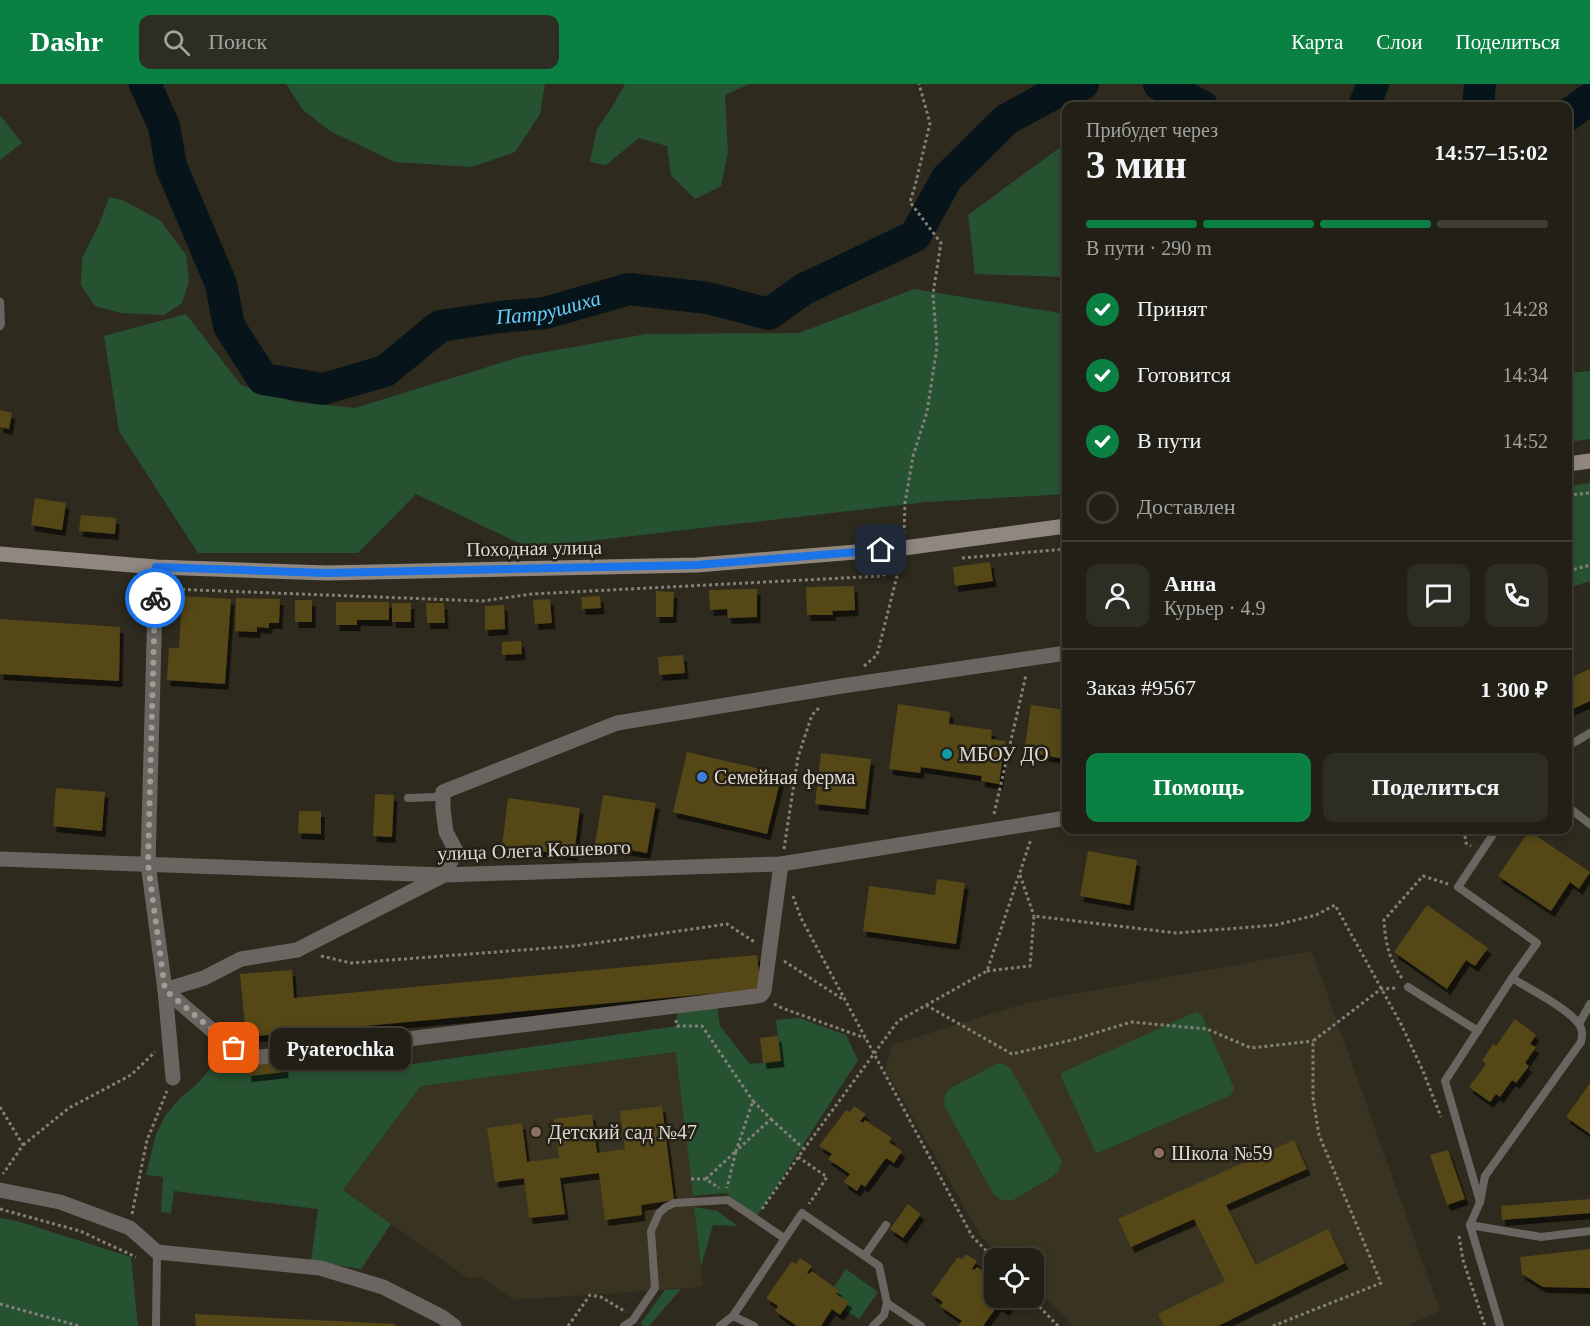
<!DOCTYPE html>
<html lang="ru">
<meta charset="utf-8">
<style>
:root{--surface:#222016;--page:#2e2d23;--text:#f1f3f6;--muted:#a2a3a1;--line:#3f3e35;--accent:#0b8043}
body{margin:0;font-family:"Times New Roman",serif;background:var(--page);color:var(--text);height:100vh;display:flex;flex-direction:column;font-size:22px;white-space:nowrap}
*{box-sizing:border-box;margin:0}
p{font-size:20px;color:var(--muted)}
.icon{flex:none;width:33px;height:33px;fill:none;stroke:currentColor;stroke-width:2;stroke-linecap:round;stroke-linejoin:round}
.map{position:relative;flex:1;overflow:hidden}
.details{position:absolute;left:1062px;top:18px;width:510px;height:732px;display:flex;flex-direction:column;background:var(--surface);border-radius:12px;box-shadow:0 3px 9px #0003,0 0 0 2px var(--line)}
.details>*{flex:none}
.tools{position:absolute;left:984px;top:1164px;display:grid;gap:12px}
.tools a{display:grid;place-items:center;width:60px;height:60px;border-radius:12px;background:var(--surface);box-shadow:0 3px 9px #0003,0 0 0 2px var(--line);font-size:30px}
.pin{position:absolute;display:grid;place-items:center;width:51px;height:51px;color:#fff;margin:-26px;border-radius:12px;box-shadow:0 3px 9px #0006}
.courier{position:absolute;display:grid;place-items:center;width:60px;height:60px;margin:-30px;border:4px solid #1a73e8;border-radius:50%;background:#fff;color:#222;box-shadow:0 2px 8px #0007}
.bubble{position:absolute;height:42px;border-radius:12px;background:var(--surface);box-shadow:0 3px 9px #0003,0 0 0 2px var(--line);font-size:20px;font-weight:700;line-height:42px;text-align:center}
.headline em{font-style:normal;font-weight:700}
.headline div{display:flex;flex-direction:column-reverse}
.headline{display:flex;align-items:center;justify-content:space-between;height:102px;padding:0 24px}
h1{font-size:39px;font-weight:700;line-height:45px}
.bar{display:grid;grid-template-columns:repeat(4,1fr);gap:9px 6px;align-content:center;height:72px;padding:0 24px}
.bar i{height:8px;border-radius:4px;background:var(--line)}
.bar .selected{background:var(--accent)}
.bar p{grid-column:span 4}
.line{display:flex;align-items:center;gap:15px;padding:0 24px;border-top:2px solid var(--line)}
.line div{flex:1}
.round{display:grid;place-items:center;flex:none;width:63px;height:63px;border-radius:12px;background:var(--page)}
ol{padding:0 24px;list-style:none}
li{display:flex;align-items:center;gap:18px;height:66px}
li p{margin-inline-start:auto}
li .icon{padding:6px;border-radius:50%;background:var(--accent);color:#fff;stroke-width:4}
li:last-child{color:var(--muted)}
li i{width:33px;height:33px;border:3px solid var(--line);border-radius:50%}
.button{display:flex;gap:12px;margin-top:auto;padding:12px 24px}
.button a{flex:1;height:69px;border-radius:12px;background:var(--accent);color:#fff;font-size:24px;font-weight:700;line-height:69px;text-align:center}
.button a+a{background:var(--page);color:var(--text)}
header{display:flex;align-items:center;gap:36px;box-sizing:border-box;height:84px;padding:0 30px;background:var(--accent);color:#fff}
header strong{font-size:28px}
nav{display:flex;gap:33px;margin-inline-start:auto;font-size:21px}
.search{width:420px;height:54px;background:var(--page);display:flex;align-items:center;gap:15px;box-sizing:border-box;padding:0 21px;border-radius:12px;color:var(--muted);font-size:22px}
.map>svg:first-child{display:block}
</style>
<header>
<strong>Dashr</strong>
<div class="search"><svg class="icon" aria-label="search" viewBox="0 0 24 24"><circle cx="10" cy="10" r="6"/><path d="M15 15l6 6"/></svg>Поиск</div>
<nav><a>Карта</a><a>Слои</a><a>Поделиться</a></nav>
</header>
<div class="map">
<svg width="1590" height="1242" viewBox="0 0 1590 1242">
<defs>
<filter id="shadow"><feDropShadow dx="3.5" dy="6" stdDeviation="0" flood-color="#0009"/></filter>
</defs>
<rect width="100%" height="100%" fill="#2e2a1e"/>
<g fill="#393321">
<path d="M1312,867L1440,1227L1406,1242H1074L1034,1203V1174H1004L982,1154L885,985L892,961L1029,918Z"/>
<path d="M677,968L703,1203L514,1216L480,1193L469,1195L343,1106L421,1002Z"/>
</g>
<g fill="#275232">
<path d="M286,0H545L540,30L515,68L472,83L395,78L330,47L303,26Z"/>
<path d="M625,0H749L725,11L728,68L721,102L695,115L671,91L667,62L639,54L606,81L590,78L597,45L612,23Z"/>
<path d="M0,31L22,59L0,76Z"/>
<path d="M1066,59V193L975,190L968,131Z"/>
<path d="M109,113L122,116L160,136L186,171L189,197L182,219L164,231L121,229L95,222L81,201L82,174L100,138Z"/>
<path d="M914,205L1066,230V410L927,418L529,464L416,410L358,469H198L119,347L104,252L186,230L241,301L295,318L355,324L523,272L646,250L799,249Z"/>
<path d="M1590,287V355L1568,358V289Z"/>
<path d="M1590,399V497L1568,504V402Z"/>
<path d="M717,922L720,942L750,980L781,977L776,936L799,934L846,951L858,976L757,1132L726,1109L693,1112L676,968L421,1002L343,1106L391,1140L361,1185L311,1177L318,1125L174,1107L171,1129L161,1128L163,1093L146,1091L156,1050L165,1032L179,1015L197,1000L218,976L236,971L239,981L247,980L248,992L285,988L284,976L356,967L358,973L405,969L406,981L677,942V925Z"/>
<path d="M1196,928L1201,930L1234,1004L1231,1011L1098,1069L1095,1067L1061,992L1063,988Z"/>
<path d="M996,980H1004L1011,985L1062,1077L1059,1086L1052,1093L1013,1116H1002L994,1111L945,1023L944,1013L949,1005Z"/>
<path d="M694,1123L717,1127L738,1142L713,1141L701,1182Z"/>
<path d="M0,1134L17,1137L131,1173L138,1242H0Z"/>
<path d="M846,1185L878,1208L859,1235L844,1225L848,1218L836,1210L839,1206L834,1203Z"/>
<path d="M681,1205L649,1242H643L641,1239L665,1206Z"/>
</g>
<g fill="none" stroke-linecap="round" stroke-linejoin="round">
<g stroke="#071419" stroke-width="32">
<path id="s1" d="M145,0L164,42L171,82L221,200L229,242L263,295L323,305L385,287L440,242L500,233L545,229L629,205L708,214L769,230L804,205L915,152L947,94L1007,35L1068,2L1083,0"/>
<path d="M1159,0L1202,22"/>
<path d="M1364,22L1373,0"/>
<path d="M1478,22L1480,0"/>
<path d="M1568,31L1590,15"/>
</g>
</g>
<g fill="#554719" filter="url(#shadow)">
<path d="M0,326L12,329L9,345L0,343Z"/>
<path d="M35,414L66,419L62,446L31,441Z"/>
<path d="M81,431L116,434L115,450L79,447Z"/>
<path d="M990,478L993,497L955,502L953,483Z"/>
<path d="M854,502L855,526L832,527L833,531H807L806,503Z"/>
<path d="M757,505V533L728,534L727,525L710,526L709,506Z"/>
<path d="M656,507L674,508L673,533H656Z"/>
<path d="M182,512L231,515L225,600L167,596L169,564H179Z"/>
<path d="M600,512L601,524L582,525L581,513Z"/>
<path d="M236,514L280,515L279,539H269V544L257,543V548L235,547Z"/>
<path d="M550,515L552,539L535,540L533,516Z"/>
<rect x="295" y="516" width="17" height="22"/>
<path d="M336,518H389V536H357V541H336Z"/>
<rect x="392" y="519" width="19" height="19"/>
<path d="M426,519H444L445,539H427Z"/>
<path d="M504,521L505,545L485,546V522Z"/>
<path d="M0,535L120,543L119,597L0,590Z"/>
<path d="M521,557L522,570L502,571V558Z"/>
<path d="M683,571L685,589L659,591L658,573Z"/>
<path d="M1590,585V617L1568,627V595Z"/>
<path d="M898,620L950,628L949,640L992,646L991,655L1005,657L999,700L981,697L982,692L921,683L920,689L889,685Z"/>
<path d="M1031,621L1066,626V675L1024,668Z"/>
<path d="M687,668L782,690L767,750L673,728Z"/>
<path d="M821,669L871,675L865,725L815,720Z"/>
<path d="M56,704L105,708L102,747L53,742Z"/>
<path d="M375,710L394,711L392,753L373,752Z"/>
<path d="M603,711L656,719L647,769L595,760Z"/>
<path d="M508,714L580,724L574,771L526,766L502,762Z"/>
<path d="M299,727H321V750L298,749Z"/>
<path d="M1529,747L1590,788L1579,805L1570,798L1551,827L1498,792Z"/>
<path d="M1088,767L1137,776L1130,821L1080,812Z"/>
<path d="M937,795L965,799L956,860L863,847L869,802L935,811Z"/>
<path d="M1427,821L1488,864L1475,882L1466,876L1447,905L1394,868Z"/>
<path d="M757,871L761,905L246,953L240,890L292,886L294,914Z"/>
<path d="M1515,935L1536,951L1530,960L1536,963L1525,979L1529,982L1516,999L1512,996L1500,1013L1496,1010L1490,1018L1469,1003L1486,980L1482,977L1493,960L1496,962Z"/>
<path d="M778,952L781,977L763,979L760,954Z"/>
<path d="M284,976L285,988L248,992L247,980Z"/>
<path d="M1590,999V1050L1566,1033Z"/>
<path d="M662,1022L674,1116L641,1121L642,1131L605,1136L599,1089L560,1094L565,1130L529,1134L524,1094L495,1098L487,1044L522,1039L527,1078L559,1074L554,1035L592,1030L597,1069L625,1065L620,1027Z"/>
<path d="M854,1022L866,1030L860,1037L863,1039L865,1036L892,1054L889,1058L902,1067L894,1079L886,1074L865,1103L861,1100L857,1107L844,1098L850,1090L828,1075L832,1070L819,1062L846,1026L850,1028Z"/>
<path d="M1294,1056L1307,1085L1226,1121L1256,1181L1328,1145L1345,1179L1218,1242H1164L1158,1230L1225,1197L1194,1135L1131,1163L1118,1135Z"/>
<path d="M1448,1066L1465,1115L1447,1121L1430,1071Z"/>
<path d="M1590,1115V1129L1502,1136L1501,1122Z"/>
<path d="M908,1120L921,1130L903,1154L890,1145Z"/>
<path d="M1590,1165V1204L1543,1203L1522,1190L1520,1173Z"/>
<path d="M966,1170L977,1177L972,1185L974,1186L977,1183L994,1195V1214H1014L1006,1226L998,1221L983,1242H958L962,1237L940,1222L943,1218L931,1210L958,1173L962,1175Z"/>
<path d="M800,1174L812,1182L807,1189L809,1190L812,1187L834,1203L839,1206L836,1210L849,1218L840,1231L832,1225L821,1242H797L775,1227L778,1222L766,1214L792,1177L796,1180Z"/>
<path d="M195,1230L395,1240V1242H196Z"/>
</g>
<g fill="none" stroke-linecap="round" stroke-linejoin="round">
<g stroke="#838076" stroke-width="3" stroke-dasharray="3 3" stroke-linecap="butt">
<path d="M1568,411L1590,409"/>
<path d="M904,450L905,419L913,372L927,328L937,263L933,210L941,159L910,118L915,102L930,39L919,0"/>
<path d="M962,474L1066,465"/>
<path d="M1568,487L1590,481"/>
<path d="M170,505L482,517L532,510L882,492L897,482"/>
<path d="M864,582L877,571L900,480"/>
<path d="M994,730L1026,591"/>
<path d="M1464,746L1466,759L1471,762"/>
<path d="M784,765L798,673L812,631L820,623"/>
<path d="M1020,791L1034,832"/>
<path d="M793,812L801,834L972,1152L994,1175"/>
<path d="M321,872L351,879L575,862L727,840L756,859"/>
<path d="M784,877L844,916"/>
<path d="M987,887L1030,882L1034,832L1176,849L1276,841L1316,831L1335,821L1401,940L1423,987L1441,1033"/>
<path d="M1402,894C1389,876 1385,857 1384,836L1423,792L1448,800"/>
<path d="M774,920L782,924L865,954"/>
<path d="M926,921L1012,970L1072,956L1131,938L1207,945L1251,964L1313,957"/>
<path d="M676,936L677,942H702L753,1017"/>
<path d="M753,1017L771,1035L736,1067Z"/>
<path d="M0,1023L23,1061L3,1090"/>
<path d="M771,1035L803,1064"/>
<path d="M23,1061L69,1024L131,991L155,968"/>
<path d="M798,1073L827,1093L809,1120"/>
<path d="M691,1095H706L719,1104"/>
<path d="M706,1095L736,1067L727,1104"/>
<path d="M0,1125L80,1147L136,1173"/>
<path d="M762,1125L804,1065L898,937L987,887L1031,755"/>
<path d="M132,1130L147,1056L167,1007"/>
<path d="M1459,1152L1463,1176L1485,1242"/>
<path d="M1031,1214L1058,1242"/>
<path d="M0,1220L79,1242"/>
<path d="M568,1242L590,1211L601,1213L626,1228"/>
<path d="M1273,1242L1381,1199L1319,1051L1313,1014V957L1381,905L1396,904"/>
</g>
<g stroke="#6b6562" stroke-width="8">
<path d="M0,218L1,240L0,242"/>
<path d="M1568,662L1590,649"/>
<path d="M408,714L435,713L442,709"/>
<path d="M1568,723L1590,740"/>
<path d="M1408,903L1478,947"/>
<path d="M1579,940L1590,920"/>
<path d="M1480,1118L1445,997L1512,894L1537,859L1458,803L1496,746"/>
<path d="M1470,1141L1541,1153L1590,1147"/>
<path d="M865,1171L886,1141"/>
<path d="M887,1219L921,1242"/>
<path d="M733,1232L802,1129L879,1182L887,1219L884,1231L873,1242"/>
<path d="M156,1242L157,1168"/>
<path d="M624,1242L633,1236L655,1204L651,1147L659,1129L666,1123L674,1119L728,1116L784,1154"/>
<path d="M720,1242L733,1232L754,1242"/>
<path d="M1500,1242L1470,1141L1480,1118L1485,1092L1581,958C1582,953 1583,949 1581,944C1574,927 1529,905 1512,894"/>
</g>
<g stroke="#6b6562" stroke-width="15">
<path d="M156,483L148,780L165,906L173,994"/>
<path d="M0,775L444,791L781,780L1066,734"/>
<path d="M165,906L204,894L241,875L297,866L444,791L456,767L446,748L443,725V708L617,639L842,602L1066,569"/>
<path d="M165,906L234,965L249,971L261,973L757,912L761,911L764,907L781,780"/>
<path d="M0,1106L60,1118L130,1144L157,1168L320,1184L383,1203L442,1233L454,1242"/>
</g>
<g stroke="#908781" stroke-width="15">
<path d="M1568,380L1590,377"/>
<path d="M0,470L156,483L327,489L697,481L904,464L1066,442"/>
</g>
</g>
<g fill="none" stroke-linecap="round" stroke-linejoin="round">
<path stroke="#9f9c93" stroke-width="6" stroke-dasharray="0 10.8" d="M155,514L148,780L165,906L234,964"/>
<path stroke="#1a73e8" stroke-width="8" d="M155,514L156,483L327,489L697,481L881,466"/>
</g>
<circle fill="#0f9aa8" stroke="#242015" stroke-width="2" cx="947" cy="670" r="6"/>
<circle fill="#3f7fe0" stroke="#242015" stroke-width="2" cx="702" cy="693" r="6"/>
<g fill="#8d6e63" stroke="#242015" stroke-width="2">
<circle cx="536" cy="1048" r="6"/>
<circle cx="1159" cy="1069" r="6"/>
</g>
<g text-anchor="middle" stroke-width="5" stroke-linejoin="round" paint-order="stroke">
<g font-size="20" fill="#dcdad2" stroke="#242015">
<text transform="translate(534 464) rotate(-1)" y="7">Походная улица</text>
<text transform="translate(534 766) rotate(-2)" y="7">улица Олега Кошевого</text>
</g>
<g font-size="20" fill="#dcdad2" stroke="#242015" text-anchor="start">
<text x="959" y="677">МБОУ ДО</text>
<text x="714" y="700">Семейная ферма</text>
<text x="548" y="1055">Детский сад №47</text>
<text x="1171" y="1076">Школа №59</text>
</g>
<g font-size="21" font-style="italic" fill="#68cef9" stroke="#242015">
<text dy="7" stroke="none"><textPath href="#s1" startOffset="627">Патрушиха</textPath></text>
</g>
</g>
</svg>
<div class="tools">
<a><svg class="icon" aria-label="locate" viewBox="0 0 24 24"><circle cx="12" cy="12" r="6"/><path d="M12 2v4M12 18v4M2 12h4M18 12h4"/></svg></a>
</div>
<div class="pin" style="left:234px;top:964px;background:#ea580c"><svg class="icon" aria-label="bag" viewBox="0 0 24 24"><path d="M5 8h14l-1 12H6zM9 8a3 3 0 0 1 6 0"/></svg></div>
<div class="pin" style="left:881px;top:466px;background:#1f2937"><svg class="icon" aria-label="home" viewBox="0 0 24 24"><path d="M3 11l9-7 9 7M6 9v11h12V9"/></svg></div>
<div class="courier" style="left:155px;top:514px"><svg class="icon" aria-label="bike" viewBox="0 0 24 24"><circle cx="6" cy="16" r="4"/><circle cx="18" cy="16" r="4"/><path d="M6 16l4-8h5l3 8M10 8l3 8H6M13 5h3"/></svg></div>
<div class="bubble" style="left:270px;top:944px;width:141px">Pyaterochka</div>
<section class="details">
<div class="headline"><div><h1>3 мин</h1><p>Прибудет через</p></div><em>14:57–15:02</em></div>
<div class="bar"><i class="selected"></i><i class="selected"></i><i class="selected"></i><i></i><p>В пути · 290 m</p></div>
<ol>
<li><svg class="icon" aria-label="check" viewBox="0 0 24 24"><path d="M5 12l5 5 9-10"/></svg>Принят<p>14:28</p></li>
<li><svg class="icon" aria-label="check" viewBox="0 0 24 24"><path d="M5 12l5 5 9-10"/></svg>Готовится<p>14:34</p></li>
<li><svg class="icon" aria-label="check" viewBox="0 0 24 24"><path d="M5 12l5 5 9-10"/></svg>В пути<p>14:52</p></li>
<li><i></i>Доставлен</li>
</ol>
<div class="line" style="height:108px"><a class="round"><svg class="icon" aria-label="person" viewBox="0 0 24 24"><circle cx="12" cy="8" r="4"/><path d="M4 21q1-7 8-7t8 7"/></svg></a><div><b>Анна</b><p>Курьер · 4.9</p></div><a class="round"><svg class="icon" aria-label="chat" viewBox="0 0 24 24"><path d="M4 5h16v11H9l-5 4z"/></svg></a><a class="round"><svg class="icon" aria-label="phone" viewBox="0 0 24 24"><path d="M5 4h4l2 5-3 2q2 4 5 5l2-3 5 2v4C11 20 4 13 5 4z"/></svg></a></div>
<div class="line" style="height:78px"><div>Заказ #9567</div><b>1 300 ₽</b></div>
<div class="button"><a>Помощь</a><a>Поделиться</a></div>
</section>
</div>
